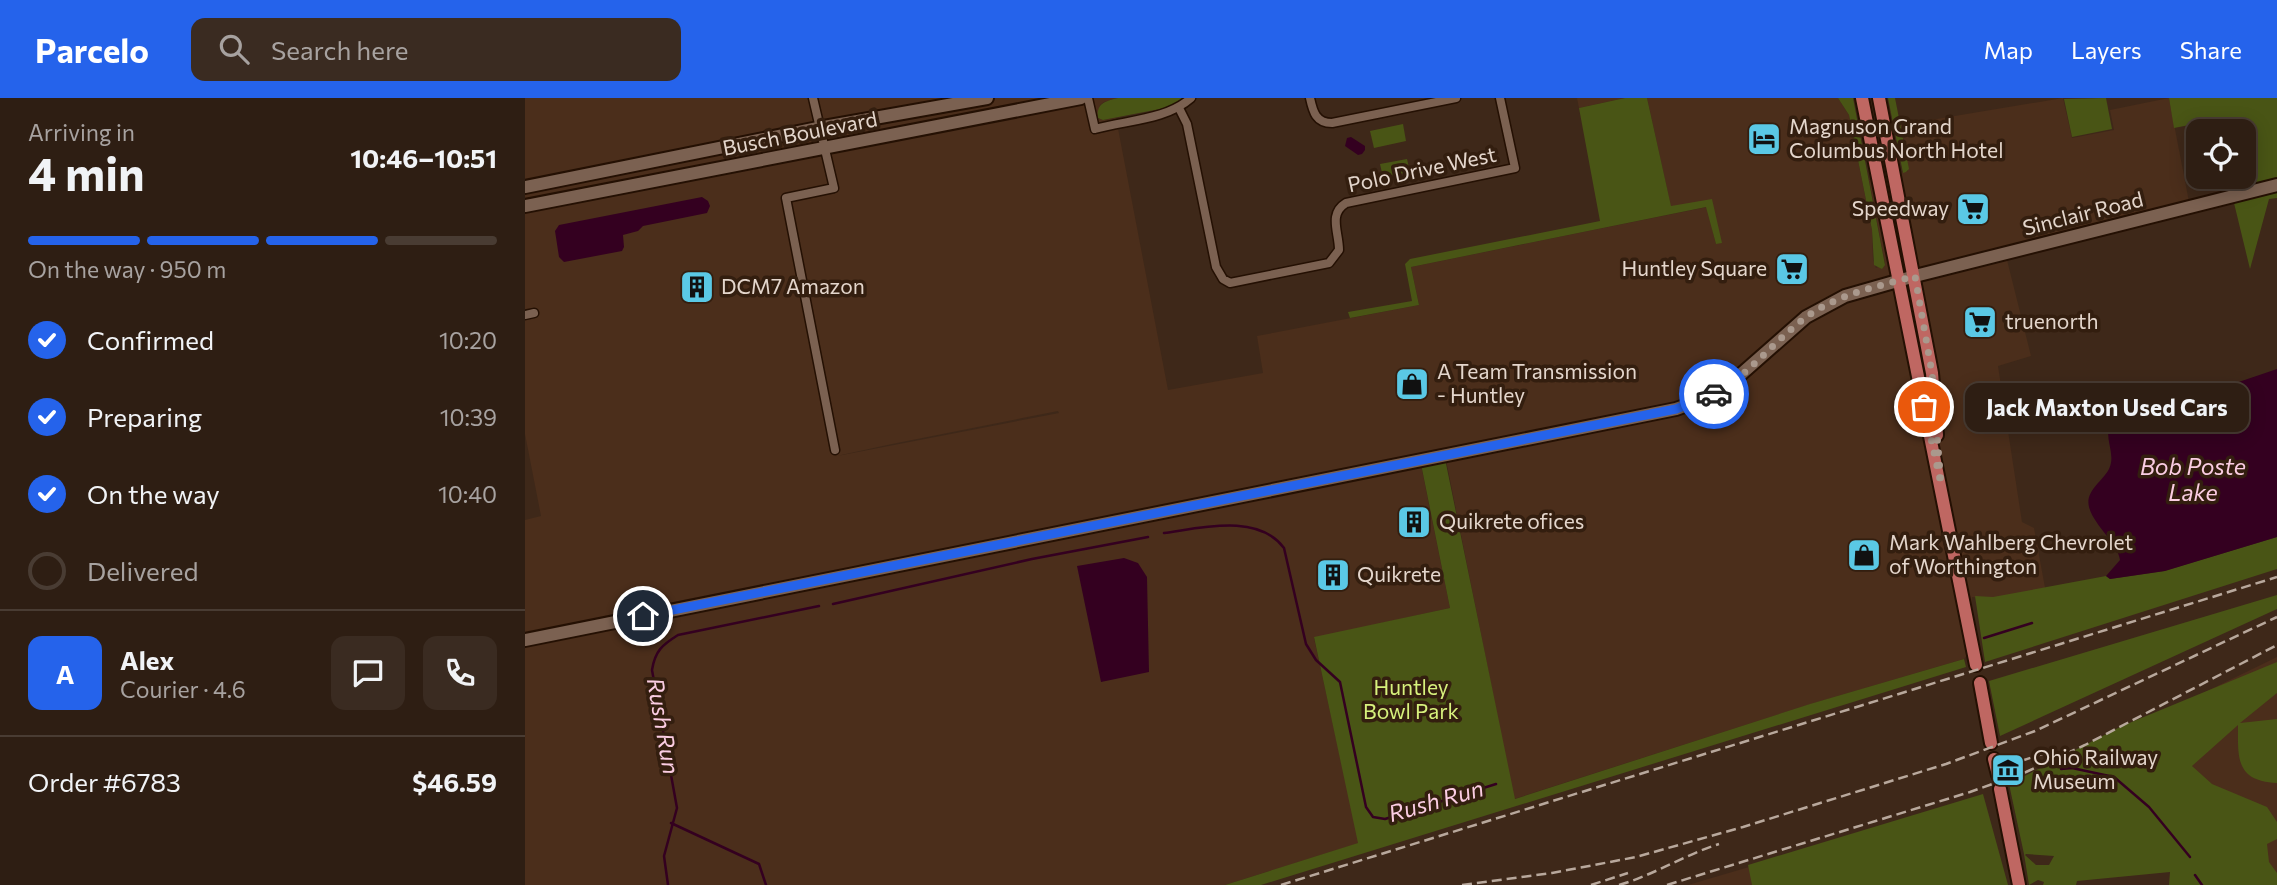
<!DOCTYPE html>
<meta charset="utf-8">
<style>
:root{--surface:#2e1e13;--page:#3a2b21;--text:#f1f3f6;--muted:#a7a2a0;--line:#493c33;--accent:#2563eb}
body{margin:0;font-family:Commissioner,sans-serif;background:var(--page);color:var(--text);height:100vh;display:flex;flex-direction:column;font-size:26px;white-space:nowrap}
*{box-sizing:border-box;margin:0}
p{font-size:23px;color:var(--muted)}
.icon{flex:none;width:38px;height:38px;fill:none;stroke:currentColor;stroke-width:2;stroke-linecap:round;stroke-linejoin:round}
.map{position:relative;flex:1;overflow:hidden}
.details{display:flex;flex-direction:column;background:var(--surface);width:525px}
.details>*{flex:none}
.buttons{position:absolute;left:1661px;top:21px;display:grid;gap:14px}
.buttons a{display:grid;place-items:center;width:70px;height:70px;border-radius:14px;background:var(--surface);box-shadow:0 4px 18px #0003,0 0 0 2px var(--line);font-size:35px}
.pin{position:absolute;display:grid;place-items:center;width:60px;height:60px;color:#fff;margin:-30px;border:4px solid #fff;border-radius:50%;box-shadow:0 2px 7px #0007}
.courier{position:absolute;display:grid;place-items:center;width:70px;height:70px;margin:-35px;border:5px solid #2563eb;border-radius:50%;background:#fff;color:#222;box-shadow:0 2px 9px #0007}
.bubble{position:absolute;height:49px;border-radius:14px;background:var(--surface);box-shadow:0 4px 18px #0003,0 0 0 2px var(--line);font-size:23px;font-weight:700;line-height:49px;text-align:center}
.summary em{font-style:normal;font-weight:700}
.summary div{display:flex;flex-direction:column-reverse}
.summary{display:flex;align-items:center;justify-content:space-between;height:119px;padding:0 28px}
h1{font-size:46px;font-weight:700;line-height:52px}
.bar{display:grid;grid-template-columns:repeat(4,1fr);gap:10px 7px;align-content:center;height:84px;padding:0 28px}
.bar i{height:9px;border-radius:5px;background:var(--line)}
.bar .selected{background:var(--accent)}
.bar p{grid-column:span 4}
.line{display:flex;align-items:center;gap:18px;padding:0 28px;border-top:2px solid var(--line)}
.line div{flex:1}
.round{display:grid;place-items:center;flex:none;width:74px;height:74px;border-radius:14px;background:var(--page)}
ol{padding:0 28px;list-style:none}
li{display:flex;align-items:center;gap:21px;height:77px}
li p{margin-inline-start:auto}
li .icon{padding:7px;border-radius:50%;background:var(--accent);color:#fff;stroke-width:4}
li:last-child{color:var(--muted)}
li i{width:38px;height:38px;border:4px solid var(--line);border-radius:50%}
header{display:flex;align-items:center;gap:42px;box-sizing:border-box;height:98px;padding:0 35px;background:var(--accent);color:#fff}
header strong{font-size:33px}
nav{display:flex;gap:38px;margin-inline-start:auto;font-size:24px}
.search{width:490px;height:63px;background:var(--page);display:flex;align-items:center;gap:18px;box-sizing:border-box;padding:0 24px;border-radius:14px;color:var(--muted);font-size:26px}
main{display:flex;flex:1;min-height:0}
.map>svg:first-child{display:block}
</style>
<header>
<strong>Parcelo</strong>
<div class="search"><svg class="icon" aria-label="search" viewBox="0 0 24 24"><circle cx="10" cy="10" r="6"/><path d="M15 15l6 6"/></svg>Search here</div>
<nav><a>Map</a><a>Layers</a><a>Share</a></nav>
</header>
<main>
<section class="details">
<div class="summary"><div><h1>4 min</h1><p>Arriving in</p></div><em>10:46–10:51</em></div>
<div class="bar"><i class="selected"></i><i class="selected"></i><i class="selected"></i><i></i><p>On the way · 950 m</p></div>
<ol>
<li><svg class="icon" aria-label="check" viewBox="0 0 24 24"><path d="M5 12l5 5 9-10"/></svg>Confirmed<p>10:20</p></li>
<li><svg class="icon" aria-label="check" viewBox="0 0 24 24"><path d="M5 12l5 5 9-10"/></svg>Preparing<p>10:39</p></li>
<li><svg class="icon" aria-label="check" viewBox="0 0 24 24"><path d="M5 12l5 5 9-10"/></svg>On the way<p>10:40</p></li>
<li><i></i>Delivered</li>
</ol>
<div class="line" style="height:126px"><b class="round" style="background:var(--accent);color:#fff">A</b><div><b>Alex</b><p>Courier · 4.6</p></div><a class="round"><svg class="icon" aria-label="chat" viewBox="0 0 24 24"><path d="M4 5h16v11H9l-5 4z"/></svg></a><a class="round"><svg class="icon" aria-label="phone" viewBox="0 0 24 24"><path d="M5 4h4l2 5-3 2q2 4 5 5l2-3 5 2v4C11 20 4 13 5 4z"/></svg></a></div>
<div class="line" style="height:91px"><div>Order #6783</div><b>$46.59</b></div>
</section>
<div class="map">
<svg width="1752" height="787" viewBox="0 0 1752 787">
<rect width="100%" height="100%" fill="#3e2819"/>
<g fill="#4b2e1b" fill-rule="evenodd">
<path d="M0,0H593L579,4L575,7L573,20L578,22L591,20L643,292L738,275L732,238L894,207L886,169L1182,109L1191,146L1187,102L1146,109L1122,0H1313L1324,17L1347,132L1348,162L1351,170L1360,166L1344,82L1383,73L1376,27L1538,0L1547,40L1589,32L1585,12L1644,0L1665,109L1480,154L1506,258L1473,268L1497,424L1509,430L1521,495L1469,502L1447,499L1442,557L1439,561L1286,606L989,701L920,357L895,362L925,510L789,540L834,745L700,787H0V422L16,418L0,336ZM533,313L534,315L307,359L367,346Z"/>
<path d="M1052,0H1100L1054,10Z"/>
<path d="M1752,559V787L1631,618Z"/>
<path d="M1224,769L1228,787H1163Z"/>
</g>
<g fill="#495515" fill-rule="evenodd">
<path d="M593,0H657L649,7L640,10L578,22L573,20C571,5 581,3 593,0Z"/>
<path d="M1100,0H1122L1146,108L1187,101L1197,145L1191,146L1181,109L886,169L894,207L825,220L823,214L887,203L880,166L885,161L1075,123L1054,10Z"/>
<path d="M1313,0H1328L1360,167L1357,171L1349,167L1347,132L1324,17Z"/>
<path d="M1363,0H1370L1384,71L1381,74L1378,75Z"/>
<path d="M1581,0L1587,31L1547,39L1539,1Z"/>
<path d="M1644,0H1752V100L1744,101L1725,171L1709,105L1717,90L1715,79H1718V33H1703L1700,20L1649,30Z"/>
<path d="M878,26L881,43L849,50L845,33Z"/>
<path d="M882,61L885,74L858,79L855,66Z"/>
<path d="M919,356L990,701L1285,606L1439,561L1441,569L736,787H700L833,745L789,539L925,510L895,361Z"/>
<path d="M1752,439V471L1460,564L1450,498L1468,499L1581,478L1585,481L1639,473Z"/>
<path d="M1752,497V511L1475,638L1464,583Z"/>
<path d="M1752,564V595L1715,625L1752,621V685C1710,683 1713,659 1713,627L1667,668L1687,686L1742,709L1752,724V741L1742,746L1744,764L1752,775V787H1644L1645,774L1552,783L1551,787H1518L1519,784L1513,782L1504,787L1499,756L1484,686L1597,628ZM1500,757L1501,756L1529,758L1524,767H1511Z"/>
<path d="M1458,696L1483,787H1227L1223,767Z"/>
</g>
<g fill="#340020">
<path d="M826,39L840,48V52L837,56L833,57L820,48L822,40Z"/>
<path d="M177,99L183,103L185,108L182,115L118,128L113,133L98,137L99,149L97,153L39,164L34,159L30,133L34,127Z"/>
<path d="M1752,271V439L1640,473L1585,481L1581,478L1595,462C1593,445 1569,428 1564,409C1560,393 1577,384 1584,371C1591,356 1580,343 1584,328Z"/>
<path d="M599,460L613,465L622,479L624,574L576,584L552,468Z"/>
</g>
<g fill="none" stroke-linecap="round" stroke-linejoin="round">
<g stroke="#340020" stroke-width="2.5">
<path d="M639,435C676,430 733,415 759,450L781,546L791,562L815,584L841,709L848,719L860,721L971,686"/>
<path d="M308,506L507,461L623,439"/>
<path d="M1459,540L1507,525"/>
<path d="M1536,671L1547,670L1589,679L1624,709L1665,759"/>
<path d="M146,725L234,766L241,787"/>
<path d="M1670,777L1677,787"/>
<path d="M143,787L139,758L152,710L127,572C130,553 137,547 153,537L294,508"/>
</g>
<g stroke="#241003" stroke-width="11">
<g id="minor">
<path d="M288,0L309,90L261,100L310,352"/>
<path d="M563,0L570,31C602,22 641,22 666,0"/>
<path d="M785,0C788,14 791,25 807,25L931,0"/>
<path d="M654,10L662,26L691,169L698,181L705,185L804,165L814,152C814,134 803,116 821,105L990,70L975,0"/>
<path d="M0,217L9,215"/>
</g>
</g>
<g stroke="#241003" stroke-width="16">
<g id="secondary">
<path d="M0,89L293,30L462,0"/>
<path d="M0,108L556,0"/>
<path d="M0,542L1151,311L1179,301L1206,285L1281,219L1320,198L1390,178L1752,87"/>
</g>
</g>
<g stroke="#241003" stroke-width="16">
<g id="primary">
<path d="M1337,0L1451,567"/>
<path d="M1354,0L1407,275L1412,337"/>
<path d="M1455,585L1466,645"/>
<path d="M1469,661L1473,677"/>
<path d="M1475,691L1494,787"/>
</g>
</g>
<use href="#minor" stroke="#7b6151" stroke-width="8"/>
<use href="#secondary" stroke="#7b6151" stroke-width="12"/>
<use href="#primary" stroke="#bf6762" stroke-width="12"/>
<g stroke="#b8a89c" stroke-width="2.5" stroke-dasharray="10 5" stroke-linecap="butt">
<path d="M1496,663L1530,652"/>
<path d="M756,787L1752,479"/>
<path d="M937,787L1027,775L1111,759L1218,729L1421,666L1510,633L1752,519"/>
<path d="M1066,787L1103,775"/>
<path d="M1094,787C1129,777 1159,757 1194,746"/>
<path d="M1142,787L1445,694L1501,674L1560,647L1752,547"/>
</g>
</g>
<g fill="none" stroke-linecap="round" stroke-linejoin="round">
<path stroke="#aa998d" stroke-width="7" stroke-dasharray="0 12.6" d="M1189,296C1224,277 1248,244 1280,220C1312,196 1352,189 1390,178L1407,275L1416,386L1399,309"/>
<path stroke="#2563eb" stroke-width="9" d="M118,518L1151,311L1189,296"/>
</g>
<defs>
<g id="hotel-square" transform="scale(1.75)"><rect x="-9" y="-9" width="18" height="18" rx="4" fill="#5ac8e5" stroke="#331e0f"/><path d="M-6-4.5h1.5V1H6V5H4.5V3h-9V5H-6ZM-4 0a1.8 1.8 0 1 1 3.6 0ZM.5 0V-2.5h3Q6-2.5 6 0Z" fill="#111"/></g>
<g id="supermarket-square" transform="scale(1.75)"><rect x="-9" y="-9" width="18" height="18" rx="4" fill="#5ac8e5" stroke="#331e0f"/><path d="M-6-5.5h2.5l.6 2H6L4.5 2H-2.5L-4.4-4H-6ZM-1.5 3.2a1.3 1.3 0 1 0 .1 0ZM3 3.2a1.3 1.3 0 1 0 .1 0Z" fill="#111"/></g>
<g id="building-square" transform="scale(1.75)"><rect x="-9" y="-9" width="18" height="18" rx="4" fill="#5ac8e5" stroke="#331e0f"/><path d="M-4-6H4V6H1V3H-1V6H-4ZM-2.5-4.3h1.7v1.8h-1.7ZM.8-4.3h1.7v1.8H.8ZM-2.5-1h1.7V.8h-1.7ZM.8-1h1.7V.8H.8Z" fill="#111"/></g>
<g id="shop-square" transform="scale(1.75)"><rect x="-9" y="-9" width="18" height="18" rx="4" fill="#5ac8e5" stroke="#331e0f"/><path d="M-5-2.5h2.3a2.7 3.5 0 0 1 5.4 0H5L5.5 6h-11ZM-1.5-2.5h3a1.5 2.3 0 0 0-3 0Z" fill="#111"/></g>
<g id="museum-square" transform="scale(1.75)"><rect x="-9" y="-9" width="18" height="18" rx="4" fill="#5ac8e5" stroke="#331e0f"/><path d="M0-6L6-3V-2H-6V-3ZM-5-1h2V3h-2ZM-1-1h2V3h-2ZM3-1h2V3H3ZM-6 4H6V6H-6Z" fill="#111"/></g>
</defs>
<g fill-rule="evenodd">
<use href="#hotel-square" x="1239" y="41"/>
<use href="#supermarket-square" x="1448" y="111"/>
<use href="#supermarket-square" x="1267" y="171"/>
<use href="#building-square" x="172" y="189"/>
<use href="#supermarket-square" x="1455" y="224"/>
<use href="#shop-square" x="887" y="286"/>
<use href="#building-square" x="889" y="424"/>
<use href="#shop-square" x="1339" y="457"/>
<use href="#building-square" x="808" y="477"/>
<use href="#museum-square" x="1483" y="672"/>
</g>
<g text-anchor="middle" stroke-width="7" stroke-linejoin="round" paint-order="stroke">
<g font-size="21" fill="#e4d6cc" stroke="#331e0f" text-anchor="start">
<text x="1264" y="36">Magnuson Grand<tspan x="1264" dy="24">Columbus North Hotel</tspan></text>
<text x="1424" y="118" text-anchor="end">Speedway</text>
<text x="1242" y="178" text-anchor="end">Huntley Square</text>
<text x="196" y="196">DCM7 Amazon</text>
<text x="1480" y="231">truenorth</text>
<text x="912" y="281">A Team Transmission<tspan x="912" dy="24">- Huntley</tspan></text>
<text x="914" y="431">Quikrete ofices</text>
<text x="1364" y="452">Mark Wahlberg Chevrolet<tspan x="1364" dy="24">of Worthington</tspan></text>
<text x="832" y="484">Quikrete</text>
<text x="1508" y="667">Ohio Railway<tspan x="1508" dy="24">Museum</tspan></text>
</g>
<g font-size="21" fill="#e4d6cc" stroke="#331e0f">
<text transform="translate(275 36) rotate(-11)" y="7">Busch Boulevard</text>
<text transform="translate(897 72) rotate(-12)" y="7">Polo Drive West</text>
<text transform="translate(1558 116) rotate(-14)" y="7">Sinclair Road</text>
</g>
<g font-size="21" fill="#d7f17c" stroke="#331e0f">
<text x="886" y="597">Huntley<tspan x="886" dy="24">Bowl Park</tspan></text>
</g>
<g font-size="23" font-style="italic" fill="#fbcde3" stroke="#331e0f">
<text x="1668" y="377">Bob Poste<tspan x="1668" dy="26">Lake</tspan></text>
<text transform="translate(138 628) rotate(80)" y="8">Rush Run</text>
<text transform="translate(911 703) rotate(-16)" y="8">Rush Run</text>
</g>
</g>
</svg>
<div class="buttons">
<a><svg class="icon" aria-label="locate" viewBox="0 0 24 24"><circle cx="12" cy="12" r="6"/><path d="M12 2v4M12 18v4M2 12h4M18 12h4"/></svg></a>
</div>
<div class="pin" style="left:1399px;top:309px;background:#ea580c"><svg class="icon" aria-label="bag" viewBox="0 0 24 24"><path d="M5 8h14l-1 12H6zM9 8a3 3 0 0 1 6 0"/></svg></div>
<div class="pin" style="left:118px;top:518px;background:#1f2937"><svg class="icon" aria-label="home" viewBox="0 0 24 24"><path d="M3 11l9-7 9 7M6 9v11h12V9"/></svg></div>
<div class="courier" style="left:1189px;top:296px"><svg class="icon" aria-label="car" viewBox="0 0 24 24"><path d="M5 17H2v-5l4-1 3-4h7l3 4 3 1v5h-3M9 17h6M6 11h13"/><circle cx="7" cy="17" r="2"/><circle cx="17" cy="17" r="2"/></svg></div>
<div class="bubble" style="left:1440px;top:285px;width:284px">Jack Maxton Used Cars</div>
</div>
</main>
